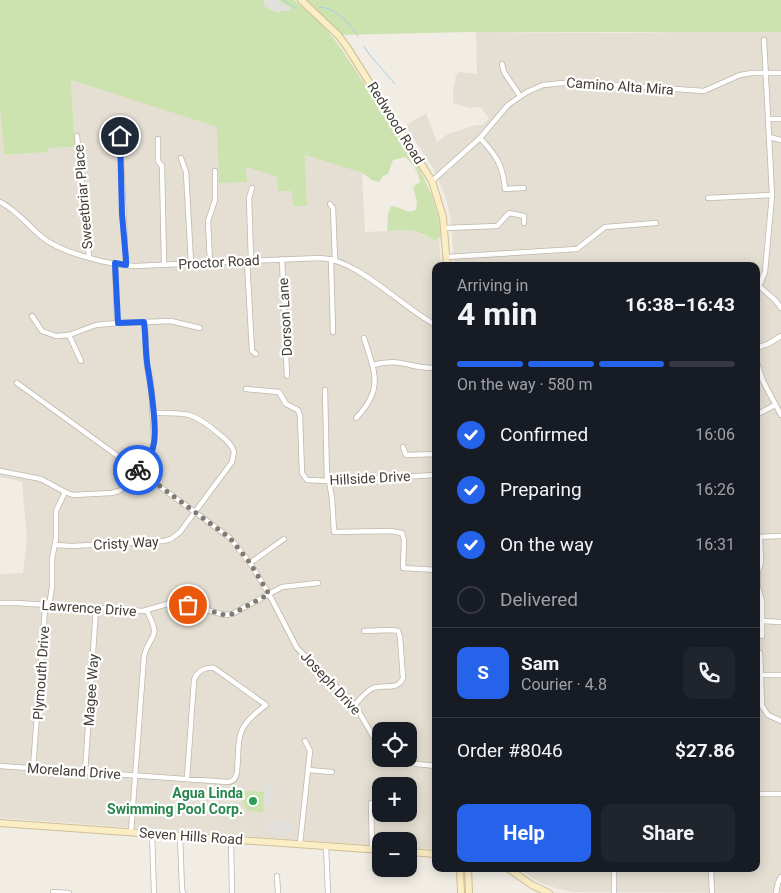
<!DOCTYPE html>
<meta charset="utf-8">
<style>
:root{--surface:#171b24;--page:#20242c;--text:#f1f3f6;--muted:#9ea1a6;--line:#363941;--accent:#2563eb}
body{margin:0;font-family:Roboto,sans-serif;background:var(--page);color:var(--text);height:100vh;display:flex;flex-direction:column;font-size:19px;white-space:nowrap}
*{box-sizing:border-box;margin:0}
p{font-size:16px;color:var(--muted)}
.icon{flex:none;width:28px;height:28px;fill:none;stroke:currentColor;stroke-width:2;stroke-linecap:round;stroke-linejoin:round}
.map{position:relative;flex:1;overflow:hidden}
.panel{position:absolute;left:432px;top:262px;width:328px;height:610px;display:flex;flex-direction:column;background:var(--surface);border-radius:10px;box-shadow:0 2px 12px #0003}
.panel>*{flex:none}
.tools{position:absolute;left:372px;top:722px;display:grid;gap:10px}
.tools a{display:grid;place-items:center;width:45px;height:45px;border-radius:10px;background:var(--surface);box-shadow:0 2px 12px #0003;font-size:25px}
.pin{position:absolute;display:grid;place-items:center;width:42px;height:42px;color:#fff;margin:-21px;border:2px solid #fff;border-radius:50%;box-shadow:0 1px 5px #0007}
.courier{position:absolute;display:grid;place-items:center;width:50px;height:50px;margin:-25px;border:4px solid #2563eb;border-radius:50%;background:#fff;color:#222;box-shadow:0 1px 6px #0007}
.overview em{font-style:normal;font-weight:700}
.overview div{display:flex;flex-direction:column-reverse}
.overview{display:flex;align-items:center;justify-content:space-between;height:85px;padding:0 25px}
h1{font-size:32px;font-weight:700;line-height:38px}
.bar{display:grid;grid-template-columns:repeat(4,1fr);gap:8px 5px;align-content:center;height:60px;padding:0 25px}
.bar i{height:6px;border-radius:4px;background:var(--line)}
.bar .selected{background:var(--accent)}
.bar p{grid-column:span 4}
.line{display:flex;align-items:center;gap:12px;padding:0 25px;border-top:1px solid var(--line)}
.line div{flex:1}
.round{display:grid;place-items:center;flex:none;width:52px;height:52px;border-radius:10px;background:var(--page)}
ol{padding:0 25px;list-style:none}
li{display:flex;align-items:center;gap:15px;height:55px}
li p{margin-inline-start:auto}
li .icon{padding:5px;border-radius:50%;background:var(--accent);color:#fff;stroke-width:4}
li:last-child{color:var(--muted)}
li i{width:28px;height:28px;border:2px solid var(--line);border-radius:50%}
.action{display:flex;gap:10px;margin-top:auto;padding:10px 25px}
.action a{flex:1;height:58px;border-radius:10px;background:var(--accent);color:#fff;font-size:20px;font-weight:700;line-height:58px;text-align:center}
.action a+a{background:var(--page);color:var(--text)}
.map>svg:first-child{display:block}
</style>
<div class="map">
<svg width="781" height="893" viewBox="0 0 781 893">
<rect width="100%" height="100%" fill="#f1ede4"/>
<g fill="#e5dfd3" fill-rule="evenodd">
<path d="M781,30V893L573,892L559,889L542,884L520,869H756V266H454L451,221L446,198L432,166L405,126L426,113L437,142L448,134L476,125H483L489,118L480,107L469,108L453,103V92L456,75L459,72L477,74L476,32L624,33Z"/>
<path d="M71,80L218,127L247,182L246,167L278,177L307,206L305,155L362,173L365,232L410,230L420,233L428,238L439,239L441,266H436V849L409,848V841H381V846L0,818V574L23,573L27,540L22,482L0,477V108L4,155L48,152V148L75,147ZM381,731H409V759H381ZM381,786H409V814H381Z"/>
</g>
<g fill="#cde3af">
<path d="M0,0H294L323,25L340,47L407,147L424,178L432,196L439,219L441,237L435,240C429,239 426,235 420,233C410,228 397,231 387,231L388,214L391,206C401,206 408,216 416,209L417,202L413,187L420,182C419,173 413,163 405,157L393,160L388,174L383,176L379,182L372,180L362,173L305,155L307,206H293L292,191H278L277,177L246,167L247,182L219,183L217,127L71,80L75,147L48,148V152L4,155L0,108Z"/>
<path d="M301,0H781V32H470L338,35Z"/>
<path d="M236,790L264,792L263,812L247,811Z"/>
</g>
<g fill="#e2e0dc">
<path d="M264,0H277L291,8L290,11H282L277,13L264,6Z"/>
<path d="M265,782L274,783L272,806L264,805Z"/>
<path d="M266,820L282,821V825L283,822H294V827L288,831V835L270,833V830L265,824Z"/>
</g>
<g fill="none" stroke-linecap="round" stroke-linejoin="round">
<g stroke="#a3cfeb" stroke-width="1">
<path d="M283,0L296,8"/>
<path d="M319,7C337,8 348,22 358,36"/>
<path d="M364,46L369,54L395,84"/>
</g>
<g stroke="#bfb7ab" stroke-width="6">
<g id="street">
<path d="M502,64L504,72L520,96"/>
<path d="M768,119H781"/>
<path d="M77,136L89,257"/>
<path d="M120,136L126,265"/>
<path d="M769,137L781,140"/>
<path d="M480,138C496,155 503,165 505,189L524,188"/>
<path d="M158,139V161L162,166L164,264"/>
<path d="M181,158L186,172L191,263"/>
<path d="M432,181L480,138L508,105L527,92L543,85L574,82L704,91L740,75L752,73H781"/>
<path d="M708,198L772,195"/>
<path d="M0,202C17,210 28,226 42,237C61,253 110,265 135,266L320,258C358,259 401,307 436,325"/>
<path d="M330,204L333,208L335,260"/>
<path d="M445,228L497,226L509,213L524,216V223"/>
<path d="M447,257L577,249L605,227L656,223"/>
<path d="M282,259L287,376"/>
<path d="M331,259L333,332"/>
<path d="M251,260L249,198L252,188"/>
<path d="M247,261L252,351L256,354"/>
<path d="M210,262L208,221L215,200V171"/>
<path d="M115,263L117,323"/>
<path d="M759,286L775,300L781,308"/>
<path d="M756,289L759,286L765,272L772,195L764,40"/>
<path d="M32,316L42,331L56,336L69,335L96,325L117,323L171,321L200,328"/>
<path d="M69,335L81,361"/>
<path d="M756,348L768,344L781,336"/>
<path d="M756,360L763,381L781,415"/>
<path d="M373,365C401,357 410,369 436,368"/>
<path d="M17,383L199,515L230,538L250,563L269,594L297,648L355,705L374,738L381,745"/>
<path d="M246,389L279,392L286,404L298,410L300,416L302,473L307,480L329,481L436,475"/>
<path d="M325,390L327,481"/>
<path d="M756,415L775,405"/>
<path d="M356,418C384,389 375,373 364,338"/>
<path d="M403,447L406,455L436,454"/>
<path d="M0,471L41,479L65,492L73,495L111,493L119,491L126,486L147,459L154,443L151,381L147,368L145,322"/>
<path d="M329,481L332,498L334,532L391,531L402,533L404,540L403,568L436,570"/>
<path d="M756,537L781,536"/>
<path d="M760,537L761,563L758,571V588L762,601V636"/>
<path d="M55,545L72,546L164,541L171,539L180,532L232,462L234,452C232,444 225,439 219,434C192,411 187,413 153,413"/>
<path d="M250,563L284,539"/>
<path d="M0,603H16L143,611L171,603L188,605L225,615L232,614L282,587L318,583"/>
<path d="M762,621L781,622"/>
<path d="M760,653L762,706L768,715L781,721"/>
<path d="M760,675H781"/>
<path d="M355,705C360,699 366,691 373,688C384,684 398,691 403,678L400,637L398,631L392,630L364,631"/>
<path d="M408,731L409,730"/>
<path d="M402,759L417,764L436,766"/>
<path d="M0,766L228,782C234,782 236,778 237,772C240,735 234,729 266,705L214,668C205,667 197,671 194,680L187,779"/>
<path d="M33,768L45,609L50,600L52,587V559L56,538V511L65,492"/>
<path d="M308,770L332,772"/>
<path d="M85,772L96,608"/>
<path d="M756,794H781"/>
<path d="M371,803L372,849"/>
<path d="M131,832L144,656C150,632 162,641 147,611"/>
<path d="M152,833L154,893"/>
<path d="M180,835L182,889L183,893"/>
<path d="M231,839L232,893"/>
<path d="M300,844L310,751L305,741"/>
<path d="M326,846L328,893"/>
<path d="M711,869L712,893"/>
<path d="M277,876L278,893"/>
<path d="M53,892L69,893"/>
<path d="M614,893V869"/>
<path d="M776,893L778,883L781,877"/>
</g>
</g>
<g stroke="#cfbf97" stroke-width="8">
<g id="secondary">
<path d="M301,0L338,35L347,47L432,181L443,217L447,266"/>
<path d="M0,823L381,850"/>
<path d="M409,852L436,854"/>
<path d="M460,869L461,893"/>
<path d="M468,869L469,893"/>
<path d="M509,869L532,885L549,893"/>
</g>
</g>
<use href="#street" stroke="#fff" stroke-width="4.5"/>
<use href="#secondary" stroke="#fbedc4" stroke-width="6"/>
</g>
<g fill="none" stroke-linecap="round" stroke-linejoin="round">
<path stroke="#807b72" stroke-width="5" stroke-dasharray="0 9" d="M138,470L230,538L250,563L269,594L232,614L225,615L188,605"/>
<path stroke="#2563eb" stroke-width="6" d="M120,136L122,214L126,260V265L115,263L118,323L144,322C146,337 145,354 148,369C151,388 157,424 154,443C153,453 145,463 138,470"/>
</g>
<circle fill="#2e9e5b" stroke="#fff" stroke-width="2" cx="253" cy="801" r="5"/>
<g text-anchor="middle" stroke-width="4.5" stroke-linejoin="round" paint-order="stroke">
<g font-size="14" fill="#433d35" stroke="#fff">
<text transform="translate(620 86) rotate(4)" y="5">Camino Alta Mira</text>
<text transform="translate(396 123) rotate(58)" y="5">Redwood Road</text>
<text transform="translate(83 197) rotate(-95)" y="5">Sweetbriar Place</text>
<text transform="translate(219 262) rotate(-3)" y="5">Proctor Road</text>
<text transform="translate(285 317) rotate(-93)" y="5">Dorson Lane</text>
<text transform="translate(370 478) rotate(-3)" y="5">Hillside Drive</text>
<text transform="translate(126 543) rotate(-3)" y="5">Cristy Way</text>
<text transform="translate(89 608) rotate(4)" y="5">Lawrence Drive</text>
<text transform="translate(41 673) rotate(-86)" y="5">Plymouth Drive</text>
<text transform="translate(331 683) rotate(47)" y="5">Joseph Drive</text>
<text transform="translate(91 690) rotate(-86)" y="5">Magee Way</text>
<text transform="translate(74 771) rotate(4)" y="5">Moreland Drive</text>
<text transform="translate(191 836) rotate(4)" y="5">Seven Hills Road</text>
</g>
<g font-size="14" font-weight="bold" fill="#27864d" stroke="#fff" text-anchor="end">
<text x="243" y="798">Agua Linda<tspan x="243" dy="16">Swimming Pool Corp.</tspan></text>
</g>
</g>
</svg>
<div class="tools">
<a><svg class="icon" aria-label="locate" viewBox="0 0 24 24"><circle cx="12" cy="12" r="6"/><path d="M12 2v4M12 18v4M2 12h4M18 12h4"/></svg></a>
<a>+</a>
<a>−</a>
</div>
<div class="pin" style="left:188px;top:605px;background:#ea580c"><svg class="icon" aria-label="bag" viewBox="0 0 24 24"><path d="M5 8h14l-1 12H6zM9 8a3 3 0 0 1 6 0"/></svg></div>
<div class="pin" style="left:120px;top:136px;background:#1f2937"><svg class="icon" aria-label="home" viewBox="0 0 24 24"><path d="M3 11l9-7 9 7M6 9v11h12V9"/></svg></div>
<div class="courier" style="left:138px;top:470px"><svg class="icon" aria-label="bike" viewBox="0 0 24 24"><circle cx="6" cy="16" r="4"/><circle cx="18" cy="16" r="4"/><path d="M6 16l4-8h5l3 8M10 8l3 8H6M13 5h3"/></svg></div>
<section class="panel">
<div class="overview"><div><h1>4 min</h1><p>Arriving in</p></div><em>16:38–16:43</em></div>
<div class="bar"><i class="selected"></i><i class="selected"></i><i class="selected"></i><i></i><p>On the way · 580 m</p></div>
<ol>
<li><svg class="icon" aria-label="check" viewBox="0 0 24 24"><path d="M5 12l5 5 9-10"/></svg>Confirmed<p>16:06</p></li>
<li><svg class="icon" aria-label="check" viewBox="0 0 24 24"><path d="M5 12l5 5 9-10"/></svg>Preparing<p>16:26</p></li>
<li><svg class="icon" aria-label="check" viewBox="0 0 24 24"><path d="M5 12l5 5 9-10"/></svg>On the way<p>16:31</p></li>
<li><i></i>Delivered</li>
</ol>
<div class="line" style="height:90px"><b class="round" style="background:var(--accent);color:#fff">S</b><div><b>Sam</b><p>Courier · 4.8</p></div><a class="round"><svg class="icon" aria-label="phone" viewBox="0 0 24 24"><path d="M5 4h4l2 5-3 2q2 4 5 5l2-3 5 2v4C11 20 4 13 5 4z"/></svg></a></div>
<div class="line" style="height:65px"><div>Order #8046</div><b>$27.86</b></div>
<div class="action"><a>Help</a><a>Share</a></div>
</section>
</div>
